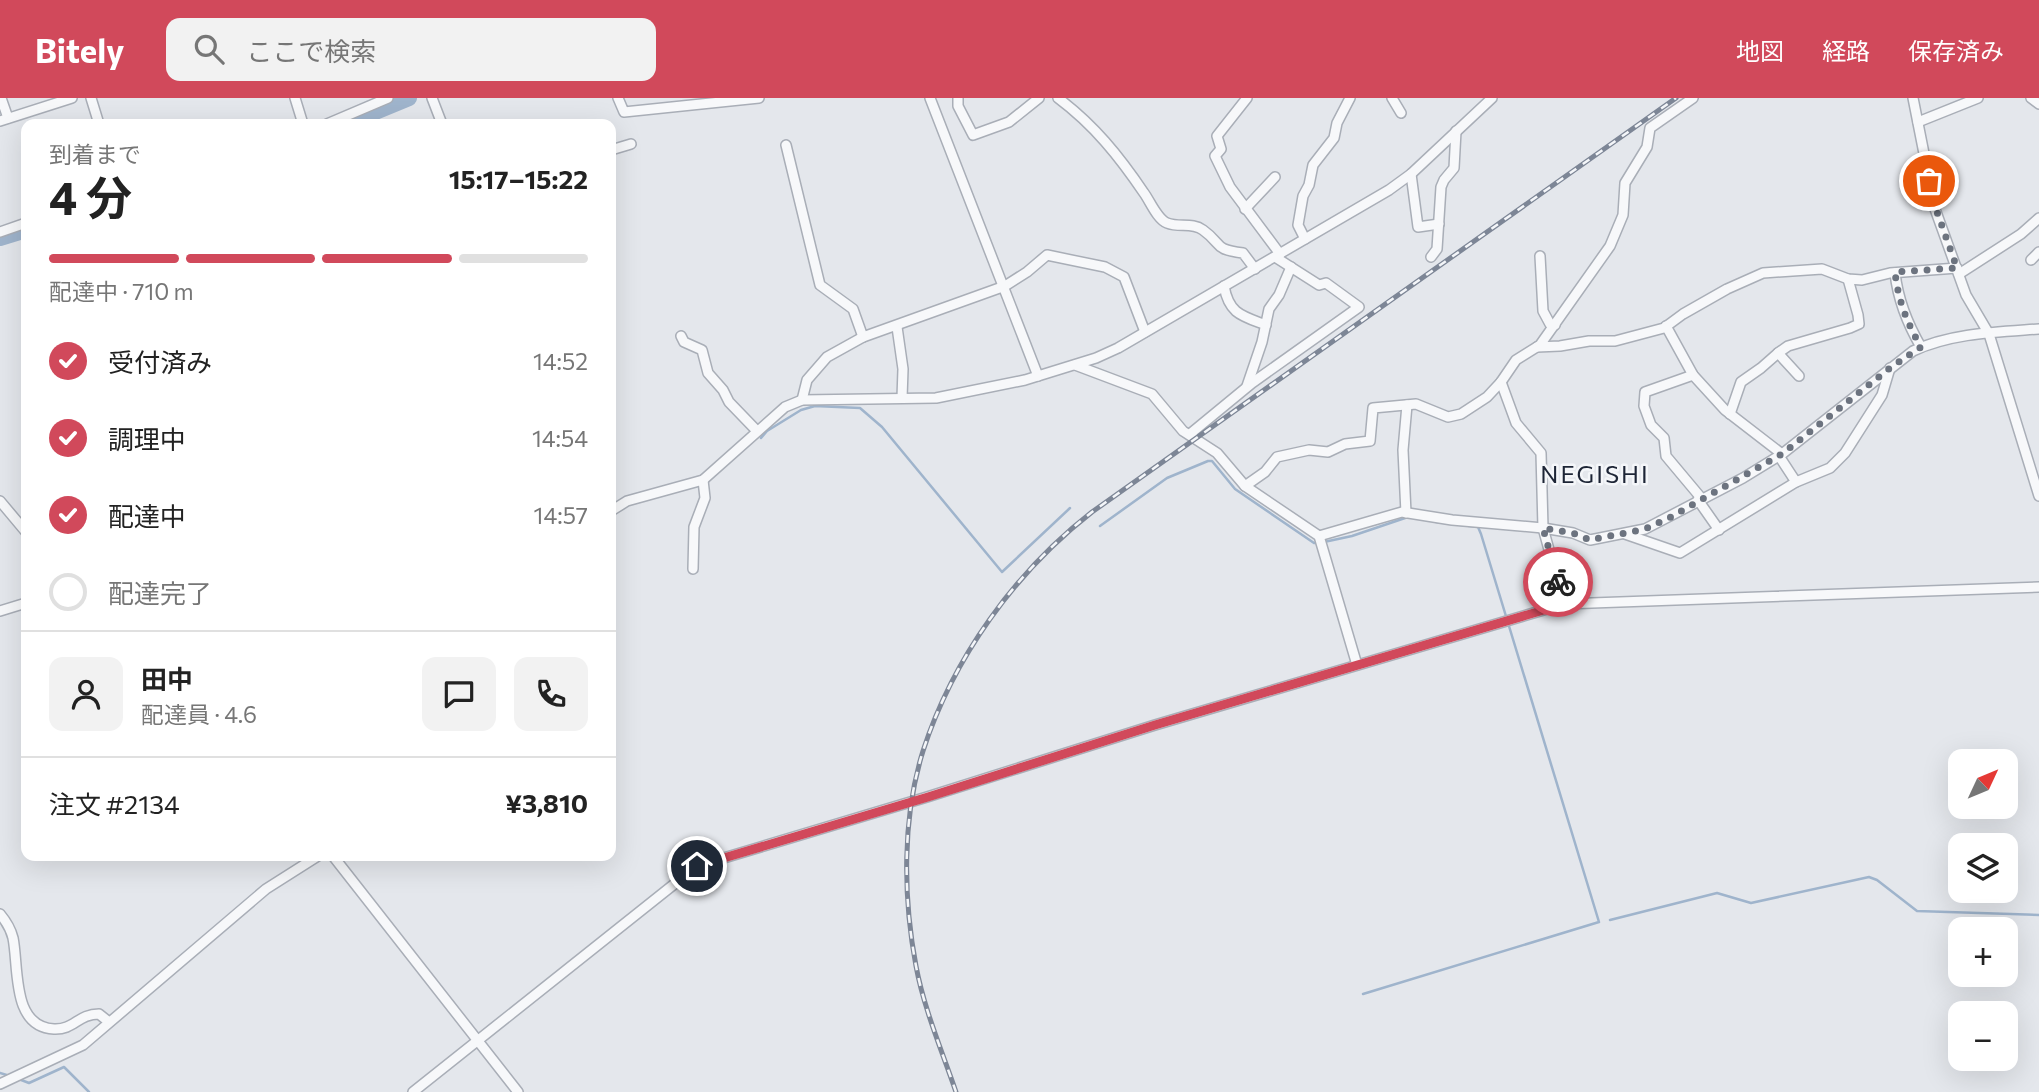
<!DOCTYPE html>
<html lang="ja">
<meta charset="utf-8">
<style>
:root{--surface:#fff;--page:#f2f2f2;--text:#222;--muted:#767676;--line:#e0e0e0;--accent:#d1495b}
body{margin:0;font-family:Commissioner,"Noto Sans JP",sans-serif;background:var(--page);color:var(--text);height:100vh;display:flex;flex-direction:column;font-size:26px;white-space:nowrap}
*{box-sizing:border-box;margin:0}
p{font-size:23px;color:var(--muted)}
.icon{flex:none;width:38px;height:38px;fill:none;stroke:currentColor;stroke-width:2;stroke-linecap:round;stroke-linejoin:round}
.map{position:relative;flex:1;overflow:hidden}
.drawer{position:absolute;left:21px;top:21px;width:595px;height:742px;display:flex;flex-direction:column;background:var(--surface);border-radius:14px;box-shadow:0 7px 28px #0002}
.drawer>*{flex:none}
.needle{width:46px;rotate:46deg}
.tools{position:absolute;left:1948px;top:651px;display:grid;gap:14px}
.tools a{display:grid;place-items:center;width:70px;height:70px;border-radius:14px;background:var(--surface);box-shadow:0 7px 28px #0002;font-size:35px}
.pin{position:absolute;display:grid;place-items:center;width:60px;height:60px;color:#fff;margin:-30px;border:4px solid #fff;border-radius:50%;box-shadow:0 2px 7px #0007}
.courier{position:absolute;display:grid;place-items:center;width:70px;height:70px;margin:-35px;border:5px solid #d1495b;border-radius:50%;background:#fff;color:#222;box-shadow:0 2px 9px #0007}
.headline em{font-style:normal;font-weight:700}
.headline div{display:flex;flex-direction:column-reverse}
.headline{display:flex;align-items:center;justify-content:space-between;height:119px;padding:0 28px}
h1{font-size:46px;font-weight:700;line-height:52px}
.bar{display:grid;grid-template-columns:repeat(4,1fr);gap:10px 7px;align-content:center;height:84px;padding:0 28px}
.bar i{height:9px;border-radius:5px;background:var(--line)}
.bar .selected{background:var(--accent)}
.bar p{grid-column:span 4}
.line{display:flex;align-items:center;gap:18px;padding:0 28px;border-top:2px solid var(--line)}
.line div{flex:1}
.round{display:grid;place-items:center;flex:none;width:74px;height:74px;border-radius:14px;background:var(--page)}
ol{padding:0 28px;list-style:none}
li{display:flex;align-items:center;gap:21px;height:77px}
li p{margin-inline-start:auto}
li .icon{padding:7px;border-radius:50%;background:var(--accent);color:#fff;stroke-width:4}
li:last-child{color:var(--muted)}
li i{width:38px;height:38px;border:4px solid var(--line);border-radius:50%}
header{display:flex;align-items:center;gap:42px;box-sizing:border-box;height:98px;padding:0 35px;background:var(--accent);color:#fff}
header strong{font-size:33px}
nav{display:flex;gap:38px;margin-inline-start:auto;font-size:24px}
.search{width:490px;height:63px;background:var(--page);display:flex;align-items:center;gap:18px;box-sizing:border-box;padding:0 24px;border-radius:14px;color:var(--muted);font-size:26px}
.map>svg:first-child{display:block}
</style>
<header>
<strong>Bitely</strong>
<div class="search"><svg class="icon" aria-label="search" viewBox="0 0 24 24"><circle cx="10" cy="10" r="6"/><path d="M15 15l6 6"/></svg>ここで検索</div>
<nav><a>地図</a><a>経路</a><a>保存済み</a></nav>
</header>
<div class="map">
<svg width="2039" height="994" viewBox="0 0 2039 994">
<rect width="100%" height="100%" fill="#e4e7ec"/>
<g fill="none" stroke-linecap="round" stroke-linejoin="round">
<g stroke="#9fb4cc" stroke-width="2.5">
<path d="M761,340L767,333L801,312L815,308L860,310L882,329L1002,474L1070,410"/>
<path d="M1100,428L1167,380L1208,363H1212L1235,391L1314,445H1318"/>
<path d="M1324,444L1352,438L1408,419"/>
<path d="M1610,822L1717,795L1751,805L1869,779L1877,782L1917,813L2039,817"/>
<path d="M1363,896L1599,824L1481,436L1478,429L1436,424"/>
<path d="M0,975L10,978"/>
<path d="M16,980L29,985L64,969L89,994"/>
</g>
<g stroke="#9fb4cc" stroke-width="16">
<path d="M346,26L409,0"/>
<path d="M0,140L26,132"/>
</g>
<g stroke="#a9aeb7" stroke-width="12">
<g id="minor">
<path d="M1,0L8,20"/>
<path d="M91,0L99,26"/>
<path d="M295,0L303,26"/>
<path d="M432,0L442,26"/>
<path d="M618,0L624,14L759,0"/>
<path d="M930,0L1038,278"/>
<path d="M958,0V8L973,37L1009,24L1039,0"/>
<path d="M1058,0C1094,27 1119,58 1144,95C1150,103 1157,121 1167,125C1179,130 1192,124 1203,132C1224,147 1212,151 1243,155L1255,171"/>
<path d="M1247,0L1217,38L1221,51L1215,58L1230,89L1280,156"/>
<path d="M1392,0L1401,15"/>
<path d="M1913,0L1935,111L1966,197L1989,236L2039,398"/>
<path d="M2031,0L2039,6"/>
<path d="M0,23L72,0"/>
<path d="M1918,24L1978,0"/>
<path d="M327,26L388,0"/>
<path d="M786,47L820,187L853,211L863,239"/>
<path d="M611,52L631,46"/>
<path d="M1411,76L1418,129L1439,126"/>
<path d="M1245,111L1275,79"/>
<path d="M0,134L26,125"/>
<path d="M1305,141L1298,127L1303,98L1309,87L1313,67L1334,40L1337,25L1350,0"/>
<path d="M1540,158L1543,213L1550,226L1555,227"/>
<path d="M1431,159L1437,151L1441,89L1444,82L1454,70L1456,33"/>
<path d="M2031,162L2039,154"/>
<path d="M1895,175C1898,202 1907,225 1921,249"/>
<path d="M1959,176L2021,136L2039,120"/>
<path d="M1224,188C1229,216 1242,218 1266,227"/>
<path d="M1666,228L1693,277L1725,312L1782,356"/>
<path d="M897,229L903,271L902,300"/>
<path d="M681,238L684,244L702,252L708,275L723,292L729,304L757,333"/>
<path d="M1537,249L1560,248L1589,243H1615L1664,230L1683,216L1727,191L1763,175L1822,171L1848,181L1862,182L1890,175L1957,170"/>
<path d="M1778,255L1799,278"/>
<path d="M1075,267L1152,296L1183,333L1217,355L1245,388L1319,438L1357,567"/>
<path d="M1693,277L1645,294L1644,308L1651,327L1664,340L1666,358L1702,401"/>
<path d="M1501,284L1516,325L1541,355L1543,430L1564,506"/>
<path d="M1247,288L1262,244L1269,211L1279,197L1291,169"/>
<path d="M802,302L807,282L827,259L863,239L1005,188L1027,174L1047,157L1105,169L1124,179L1145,234"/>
<path d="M1730,316L1741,284L1761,270L1778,255L1788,248L1850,230L1859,226L1858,217L1848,181"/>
<path d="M1190,336L1252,285L1359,209L1326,185L1319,187L1275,159"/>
<path d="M1779,358L1796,384"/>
<path d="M1245,388L1265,374L1277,359L1309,352L1328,354L1345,346L1370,343L1373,310L1416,306L1448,319L1461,316L1487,299L1501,284L1516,262L1540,247L1610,148L1623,117L1625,85L1647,49L1650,30L1693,0"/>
<path d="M1698,402L1719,432"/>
<path d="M0,403L26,434"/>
<path d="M611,413L627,403L703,382L785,309L802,302L936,300L1025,282L1096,260L1118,250L1389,92L1411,76L1492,0"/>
<path d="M1406,415L1403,352L1407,307"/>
<path d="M1625,436L1680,455L1796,384L1830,370L1845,355L1882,297L1890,270"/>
<path d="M1319,438L1402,414L1452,422L1543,430L1573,435L1590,442L1645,431L1743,380L1782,356L1913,253C1951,235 1997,234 2039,231"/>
<path d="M693,471L694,429L705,400L703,382"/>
<path d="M0,513L26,505"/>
<path d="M333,758L518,994"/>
<path d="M0,816C5,822 11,832 13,840C19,869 11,929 54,931C74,932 78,916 99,916L109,924"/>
<path d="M0,986L83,947L266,791L318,758"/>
<path d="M413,994L697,768L927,699L1155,627L1564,506L2039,489"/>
</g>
</g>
<use href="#minor" stroke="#f7f8fa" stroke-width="9"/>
<g stroke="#7d8696" stroke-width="5">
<path id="rail" d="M956,994C942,953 924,911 916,868C903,799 902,720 923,653C953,560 1015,474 1092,414L1676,0"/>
</g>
<use href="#rail" stroke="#f4f6f9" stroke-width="2.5" stroke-dasharray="8" stroke-linecap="butt"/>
</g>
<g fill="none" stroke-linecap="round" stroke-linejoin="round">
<path stroke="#6c737f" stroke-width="7" stroke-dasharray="0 12.6" d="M1558,484L1543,430L1573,435L1590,442L1645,431L1669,420L1782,356L1890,270L1921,249C1907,225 1898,202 1895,174L1957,170L1936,111L1929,83"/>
<path stroke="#d1495b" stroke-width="9" d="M697,768L928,699L1155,627L1564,506L1558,484"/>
</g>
<g text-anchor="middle" stroke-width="5" stroke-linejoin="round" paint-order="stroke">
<g font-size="24" letter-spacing="2" fill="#1d2536" stroke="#f4f6f9">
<text x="1595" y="385">NEGISHI</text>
</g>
</g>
</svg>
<div class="tools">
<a><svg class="needle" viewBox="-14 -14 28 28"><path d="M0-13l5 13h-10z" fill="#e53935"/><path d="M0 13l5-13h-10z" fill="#767676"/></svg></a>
<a><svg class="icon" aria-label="layers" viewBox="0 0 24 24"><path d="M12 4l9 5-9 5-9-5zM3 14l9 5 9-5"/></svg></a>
<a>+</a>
<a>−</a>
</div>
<div class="pin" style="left:1929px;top:83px;background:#ea580c"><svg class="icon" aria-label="bag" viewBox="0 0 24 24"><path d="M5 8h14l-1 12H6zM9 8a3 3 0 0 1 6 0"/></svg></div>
<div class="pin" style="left:697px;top:768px;background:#1f2937"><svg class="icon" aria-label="home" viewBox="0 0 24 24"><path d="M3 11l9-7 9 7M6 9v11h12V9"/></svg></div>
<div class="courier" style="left:1558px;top:484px"><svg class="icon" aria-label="bike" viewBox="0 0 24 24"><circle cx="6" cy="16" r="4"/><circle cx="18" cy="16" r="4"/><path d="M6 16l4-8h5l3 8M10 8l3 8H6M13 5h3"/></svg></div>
<section class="drawer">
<div class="headline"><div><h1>4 分</h1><p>到着まで</p></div><em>15:17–15:22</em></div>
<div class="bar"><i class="selected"></i><i class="selected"></i><i class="selected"></i><i></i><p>配達中 · 710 m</p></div>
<ol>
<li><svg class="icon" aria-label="check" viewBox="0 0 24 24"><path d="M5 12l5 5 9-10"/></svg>受付済み<p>14:52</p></li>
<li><svg class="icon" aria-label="check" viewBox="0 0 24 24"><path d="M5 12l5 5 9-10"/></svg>調理中<p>14:54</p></li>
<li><svg class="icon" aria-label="check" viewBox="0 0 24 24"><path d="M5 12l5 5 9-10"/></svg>配達中<p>14:57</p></li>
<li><i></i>配達完了</li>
</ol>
<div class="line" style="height:126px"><a class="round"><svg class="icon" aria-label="person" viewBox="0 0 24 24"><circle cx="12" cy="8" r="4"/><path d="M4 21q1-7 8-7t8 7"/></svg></a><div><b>田中</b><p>配達員 · 4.6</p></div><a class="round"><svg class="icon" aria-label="chat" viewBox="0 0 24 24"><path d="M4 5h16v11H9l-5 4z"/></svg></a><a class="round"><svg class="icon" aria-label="phone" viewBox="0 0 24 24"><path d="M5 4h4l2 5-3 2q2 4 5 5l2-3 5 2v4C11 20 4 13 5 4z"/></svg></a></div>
<div class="line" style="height:91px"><div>注文 #2134</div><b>¥3,810</b></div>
</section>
</div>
